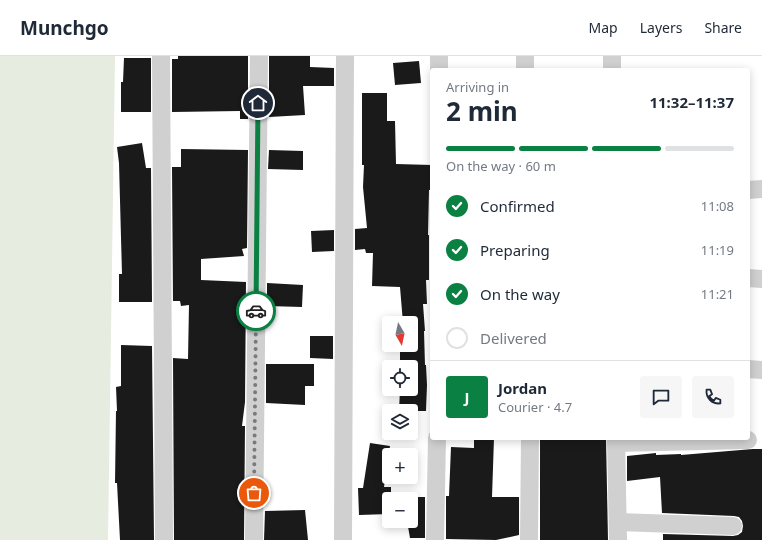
<!DOCTYPE html>
<meta charset="utf-8">
<style>
:root{--surface:#fff;--page:#f6f6f7;--text:#1f2937;--muted:#747a83;--line:#e0e1e3;--accent:#0b8043}
body{margin:0;font-family:"Noto Sans",sans-serif;background:var(--page);color:var(--text);height:100vh;display:flex;flex-direction:column;font-size:15px;white-space:nowrap}
*{box-sizing:border-box;margin:0}
p{font-size:13px;color:var(--muted)}
.icon{flex:none;width:22px;height:22px;fill:none;stroke:currentColor;stroke-width:2;stroke-linecap:round;stroke-linejoin:round}
.map{position:relative;flex:1;overflow:hidden}
.drawer{position:absolute;left:430px;top:12px;width:320px;height:372px;display:flex;flex-direction:column;background:var(--surface);border-radius:4px;box-shadow:0 2px 10px #0003}
.drawer>*{flex:none}
.needle{width:26px;rotate:171deg}
.controls{position:absolute;left:382px;top:260px;display:grid;gap:8px}
.controls a{display:grid;place-items:center;width:36px;height:36px;border-radius:4px;background:var(--surface);box-shadow:0 2px 10px #0003;font-size:20px}
.pin{position:absolute;display:grid;place-items:center;width:34px;height:34px;color:#fff;margin:-17px;border:2px solid #fff;border-radius:50%;box-shadow:0 1px 4px #0007}
.courier{position:absolute;display:grid;place-items:center;width:40px;height:40px;margin:-20px;border:3px solid #0b8043;border-radius:50%;background:#fff;color:#222;box-shadow:0 1px 5px #0007}
.summary em{font-style:normal;font-weight:700}
.summary div{display:flex;flex-direction:column-reverse}
.summary{display:flex;align-items:center;justify-content:space-between;height:68px;padding:0 16px}
h1{font-size:26px;font-weight:700;line-height:30px}
.bar{display:grid;grid-template-columns:repeat(4,1fr);gap:6px 4px;align-content:center;height:48px;padding:0 16px}
.bar i{height:5px;border-radius:3px;background:var(--line)}
.bar .active{background:var(--accent)}
.bar p{grid-column:span 4}
.line{display:flex;align-items:center;gap:10px;padding:0 16px;border-top:1px solid var(--line)}
.line div{flex:1}
.round{display:grid;place-items:center;flex:none;width:42px;height:42px;border-radius:4px;background:var(--page)}
ol{padding:0 16px;list-style:none}
li{display:flex;align-items:center;gap:12px;height:44px}
li p{margin-inline-start:auto}
li .icon{padding:4px;border-radius:50%;background:var(--accent);color:#fff;stroke-width:4}
li:last-child{color:var(--muted)}
li i{width:22px;height:22px;border:2px solid var(--line);border-radius:50%}
header{display:flex;align-items:center;gap:24px;box-sizing:border-box;height:56px;padding:0 20px;background:var(--surface);border-bottom:1px solid var(--line)}
header strong{font-size:19px}
nav{display:flex;gap:22px;margin-inline-start:auto;font-size:14px}
.map>svg:first-child{display:block}
</style>
<header>
<strong>Munchgo</strong>
<nav><a>Map</a><a>Layers</a><a>Share</a></nav>
</header>
<div class="map">
<svg width="762" height="484" viewBox="0 0 762 484">
<rect width="100%" height="100%" fill="#fff"/>
<path fill="#e6ecdf" d="M0,0H115L108,484H0Z"/>
<g fill="#1a1a1a">
<path d="M178,0H248V63H240V55L172,56V3H178Z"/>
<path d="M269,0H310V11L334,12V30H303L305,59L269,61Z"/>
<path d="M124,2H151V56H121V26H123Z"/>
<path d="M419,5L421,27L395,29L393,7Z"/>
<path d="M362,37H387V65H395L396,108L432,109V134H429L428,179H429V224H426L427,248H423L425,275H424L425,309H426L427,329L426,355H399L400,333H411V311H400V289H411V267H403L400,231L372,230L373,197H366L365,193L355,194V173L367,172L363,131L364,109H362Z"/>
<path d="M142,87L146,112H151L152,246H119V218H122L119,107L117,91Z"/>
<path d="M181,93L248,94L247,192L242,193L244,200L201,203V224L246,226L245,346L242,370H245L244,484H174L173,302L188,303L189,249L181,250L180,245H173L172,111H181Z"/>
<path d="M269,94L303,95V114L268,113Z"/>
<path d="M334,174V195L312,196L311,175Z"/>
<path d="M267,227L303,229L302,251L267,250Z"/>
<path d="M310,280H333V303L310,302Z"/>
<path d="M121,289L152,290L154,484H120L117,427H115L116,355H117L116,331L121,330Z"/>
<path d="M266,308H314V330H305V349L266,347Z"/>
<path d="M474,382H494L492,441H519V479L496,484L446,483V440H449L451,391L474,392Z"/>
<path d="M540,382H606L608,484H540Z"/>
<path d="M370,387L390,390L384,431H391V443H389V458L359,459L358,432H363Z"/>
<path d="M753,393H762V484H663V478L733,480L738,479L742,476L743,470L742,465L739,461L734,460L662,457L660,421L627,425V400L656,397V399L681,398V399Z"/>
<path d="M404,441H425V482H410L407,465H411V443H404Z"/>
<path d="M305,454L308,484H264L265,455Z"/>
</g>
<g fill="none" stroke-linecap="round" stroke-linejoin="round">
<g stroke="#d0d0d0" stroke-width="18">
<path d="M161,0L164,484"/>
<path d="M525,0V14"/>
<path d="M612,0V14"/>
<path d="M439,14V0"/>
<path d="M748,134L762,133"/>
<path d="M748,222L762,223"/>
<path d="M748,313L762,314"/>
<path d="M616,382L618,484"/>
<path d="M616,387L748,384"/>
<path d="M618,466L733,470"/>
<path d="M254,484L259,0"/>
<path d="M343,484L345,0"/>
<path d="M435,484L437,382"/>
<path d="M529,484L530,382"/>
</g>
</g>
<g fill="none" stroke-linecap="round" stroke-linejoin="round">
<path stroke="#7a7a7a" stroke-width="4" stroke-dasharray="0 7.2" d="M254,437L256,255"/>
<path stroke="#0b8043" stroke-width="5" d="M256,255L258,47"/>
</g>
</svg>
<div class="controls">
<a><svg class="needle" viewBox="-14 -14 28 28"><path d="M0-13l5 13h-10z" fill="#e53935"/><path d="M0 13l5-13h-10z" fill="#747a83"/></svg></a>
<a><svg class="icon" aria-label="locate" viewBox="0 0 24 24"><circle cx="12" cy="12" r="6"/><path d="M12 2v4M12 18v4M2 12h4M18 12h4"/></svg></a>
<a><svg class="icon" aria-label="layers" viewBox="0 0 24 24"><path d="M12 4l9 5-9 5-9-5zM3 14l9 5 9-5"/></svg></a>
<a>+</a>
<a>−</a>
</div>
<div class="pin" style="left:254px;top:437px;background:#ea580c"><svg class="icon" aria-label="bag" viewBox="0 0 24 24"><path d="M5 8h14l-1 12H6zM9 8a3 3 0 0 1 6 0"/></svg></div>
<div class="pin" style="left:258px;top:47px;background:#1f2937"><svg class="icon" aria-label="home" viewBox="0 0 24 24"><path d="M3 11l9-7 9 7M6 9v11h12V9"/></svg></div>
<div class="courier" style="left:256px;top:255px"><svg class="icon" aria-label="car" viewBox="0 0 24 24"><path d="M5 17H2v-5l4-1 3-4h7l3 4 3 1v5h-3M9 17h6M6 11h13"/><circle cx="7" cy="17" r="2"/><circle cx="17" cy="17" r="2"/></svg></div>
<section class="drawer">
<div class="summary"><div><h1>2 min</h1><p>Arriving in</p></div><em>11:32–11:37</em></div>
<div class="bar"><i class="active"></i><i class="active"></i><i class="active"></i><i></i><p>On the way · 60 m</p></div>
<ol>
<li><svg class="icon" aria-label="check" viewBox="0 0 24 24"><path d="M5 12l5 5 9-10"/></svg>Confirmed<p>11:08</p></li>
<li><svg class="icon" aria-label="check" viewBox="0 0 24 24"><path d="M5 12l5 5 9-10"/></svg>Preparing<p>11:19</p></li>
<li><svg class="icon" aria-label="check" viewBox="0 0 24 24"><path d="M5 12l5 5 9-10"/></svg>On the way<p>11:21</p></li>
<li><i></i>Delivered</li>
</ol>
<div class="line" style="height:72px"><b class="round" style="background:var(--accent);color:#fff">J</b><div><b>Jordan</b><p>Courier · 4.7</p></div><a class="round"><svg class="icon" aria-label="chat" viewBox="0 0 24 24"><path d="M4 5h16v11H9l-5 4z"/></svg></a><a class="round"><svg class="icon" aria-label="phone" viewBox="0 0 24 24"><path d="M5 4h4l2 5-3 2q2 4 5 5l2-3 5 2v4C11 20 4 13 5 4z"/></svg></a></div>
</section>
</div>
